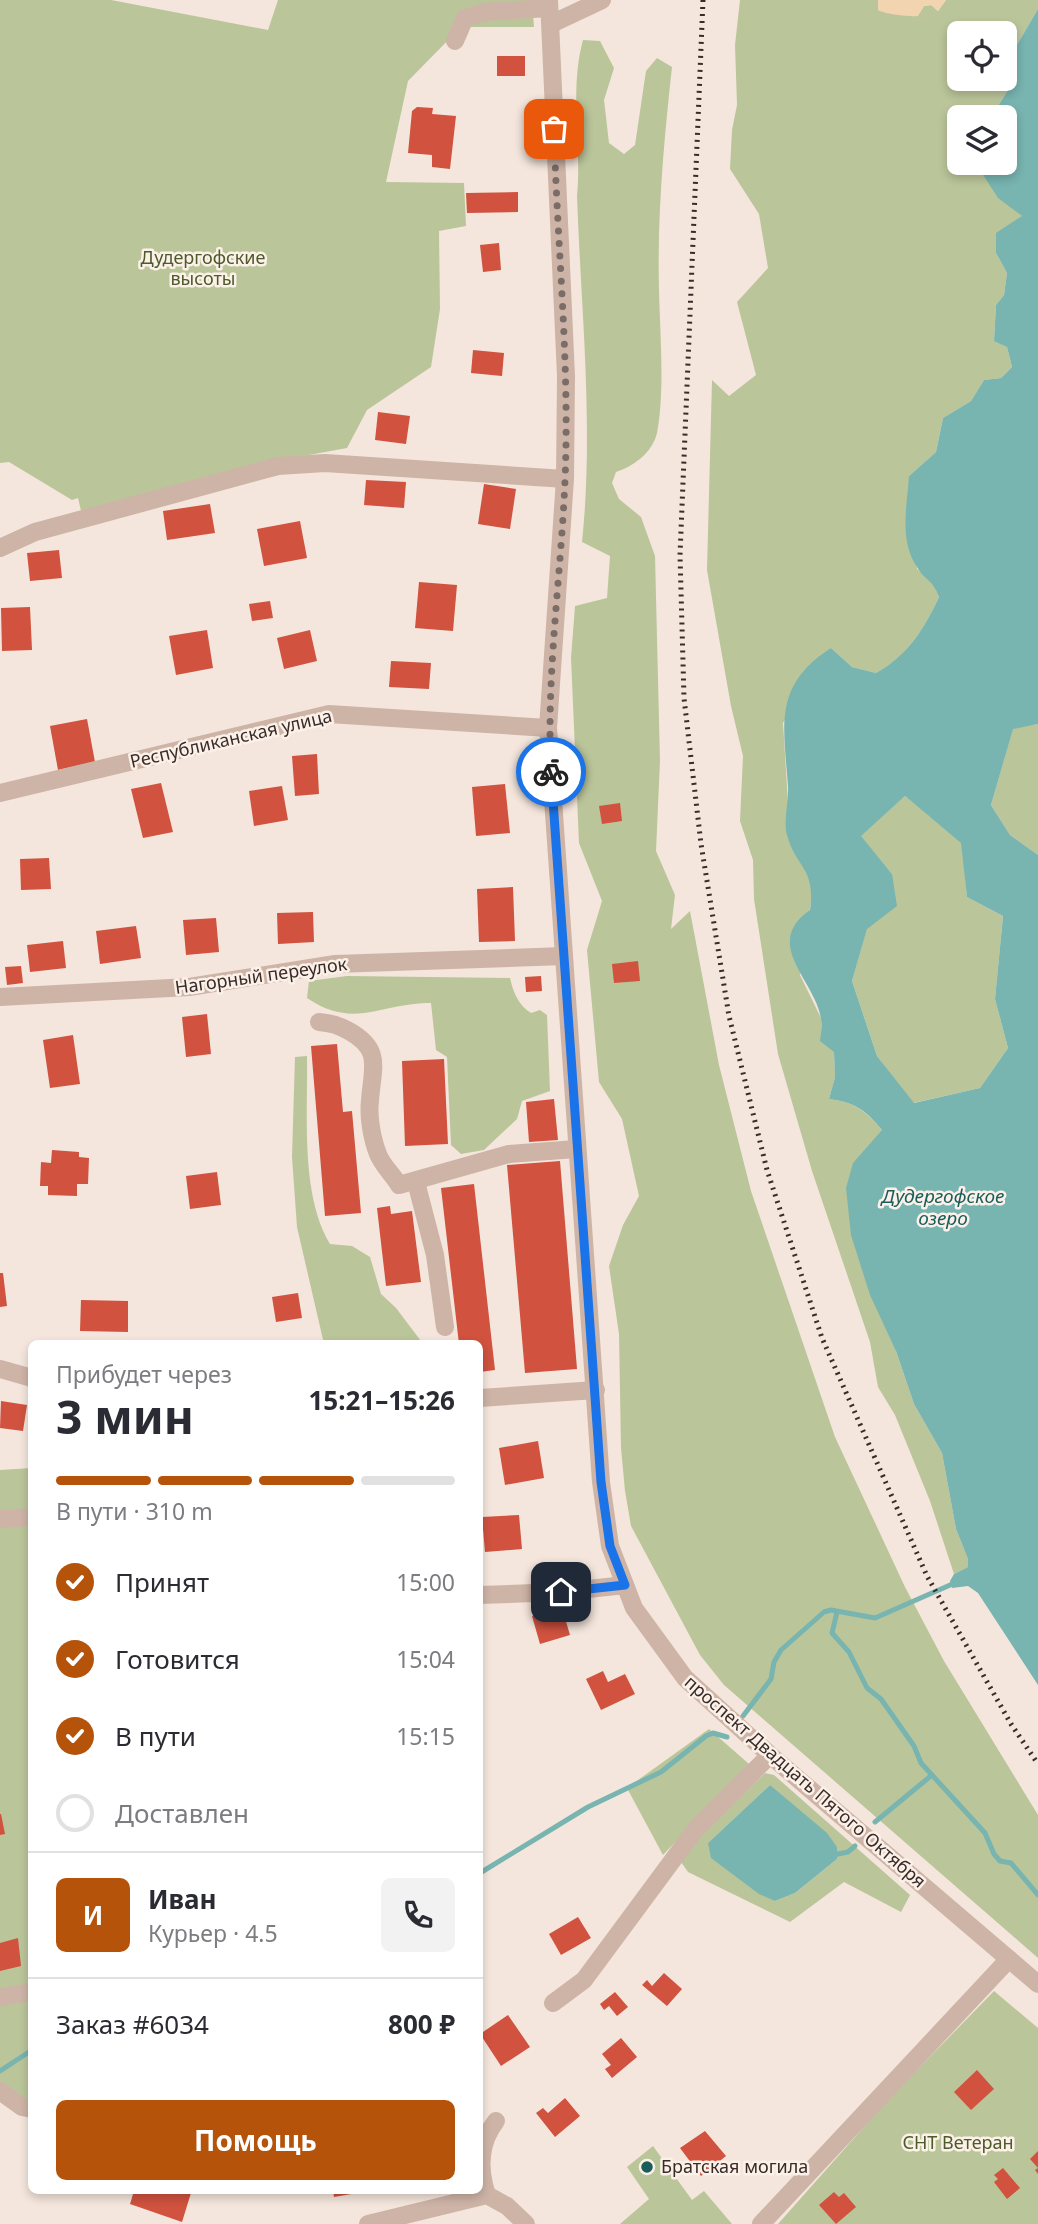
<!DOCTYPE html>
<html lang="ru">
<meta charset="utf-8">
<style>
:root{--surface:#fff;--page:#f2f2f3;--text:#2b2b33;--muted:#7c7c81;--line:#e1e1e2;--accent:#b45309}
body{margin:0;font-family:"Noto Sans",sans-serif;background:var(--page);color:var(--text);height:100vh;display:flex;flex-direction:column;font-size:26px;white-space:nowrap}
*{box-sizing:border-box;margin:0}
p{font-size:23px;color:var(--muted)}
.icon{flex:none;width:38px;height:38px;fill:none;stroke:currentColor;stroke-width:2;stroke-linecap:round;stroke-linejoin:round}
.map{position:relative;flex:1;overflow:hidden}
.details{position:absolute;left:28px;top:1340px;width:455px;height:854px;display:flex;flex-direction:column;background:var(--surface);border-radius:10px;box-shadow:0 4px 10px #0003}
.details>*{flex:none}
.tools{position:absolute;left:947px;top:21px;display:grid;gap:14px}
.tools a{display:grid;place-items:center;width:70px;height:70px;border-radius:10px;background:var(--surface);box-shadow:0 4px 10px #0003;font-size:35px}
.pin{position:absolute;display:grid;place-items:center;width:60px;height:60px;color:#fff;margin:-30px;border-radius:14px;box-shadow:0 4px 10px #0006}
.courier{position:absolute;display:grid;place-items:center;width:70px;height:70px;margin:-35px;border:5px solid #1a73e8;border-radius:50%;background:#fff;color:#222;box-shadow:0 2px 9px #0007}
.summary em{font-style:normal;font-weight:700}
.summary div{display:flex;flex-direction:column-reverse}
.summary{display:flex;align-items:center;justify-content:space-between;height:119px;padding:0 28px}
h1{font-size:46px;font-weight:700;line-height:52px}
.bar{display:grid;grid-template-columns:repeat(4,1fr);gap:10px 7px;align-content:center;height:84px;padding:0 28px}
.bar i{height:9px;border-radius:5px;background:var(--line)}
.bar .current{background:var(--accent)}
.bar p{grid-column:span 4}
.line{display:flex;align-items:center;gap:18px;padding:0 28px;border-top:2px solid var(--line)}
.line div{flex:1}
.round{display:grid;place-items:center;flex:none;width:74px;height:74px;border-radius:10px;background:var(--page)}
ol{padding:0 28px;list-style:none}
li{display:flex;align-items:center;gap:21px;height:77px}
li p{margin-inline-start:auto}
li .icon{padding:7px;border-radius:50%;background:var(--accent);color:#fff;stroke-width:4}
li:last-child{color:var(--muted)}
li i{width:38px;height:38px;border:4px solid var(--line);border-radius:50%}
.action{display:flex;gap:14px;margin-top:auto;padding:14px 28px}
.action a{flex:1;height:80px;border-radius:10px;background:var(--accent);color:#fff;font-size:28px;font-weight:700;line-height:80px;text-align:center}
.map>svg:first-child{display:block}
</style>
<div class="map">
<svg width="1038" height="2224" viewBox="0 0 1038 2224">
<rect width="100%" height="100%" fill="#f4e6dc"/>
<g fill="#bbc59a" fill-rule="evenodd">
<path d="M0,0H111L268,30L278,0H532L534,27H461L408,81L386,182L464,183L466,226L439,231L440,309L431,367L367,410L347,448L271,462L82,515L78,498L72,500L9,462L0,463Z"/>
<path d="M740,0H878V10L918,15L924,6L931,5L938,11L946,0H1038V9L1008,60L1016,77L995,111V117H959V163H984L981,170L1022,216L996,253L1007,273L1004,295L996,305L994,340L1007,347L1012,367L1001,378L984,380L971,401L943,418L936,452L909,476L917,569L932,580L939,597C924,629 908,655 876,673L852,667L831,648L783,723L788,802L802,863L813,888L800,975L821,1018V1041L834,1051L835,1077L829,1099C856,1103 863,1109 882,1130L896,1351L914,1404L942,1453L956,1529L968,1559V1567L954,1574L930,1501L895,1415L878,1387L870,1342L812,1171L778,1054L754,899L753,860L740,821L743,756L731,706L707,570L712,380L729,396L756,375L737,302L768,268L759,214L730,169L732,130L737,105L735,45ZM959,33H1004V79H959Z"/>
<path d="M583,40L600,41L614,68L604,100L609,143L624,154L635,145L646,71L657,58L672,67C664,139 657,217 659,290C660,333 665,391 657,433C652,453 634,466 616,472L612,483L619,499L641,517L655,556L660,761L656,851L675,895L671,929L690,911L719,1065L751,1191L835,1437L905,1587L944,1661L1038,1815V1958L724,1685L700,1655L631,1526L625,1491L621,1448L619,1334L609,1266L623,1225L639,1196L622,1119L599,1082L587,950L602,901L579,843L571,658L575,606L607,598L610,556L582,542C594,428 581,311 577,196C582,144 569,91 583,40Z"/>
<path d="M1038,724V855L1010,835L991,805L1013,728Z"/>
<path d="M905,796L962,843L967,897L1003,916L995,999L1008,1048L980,1088L913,1103L877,1056L852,981L867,928L892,874L860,836Z"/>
<path d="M347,976L510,978C513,992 519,1006 531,1013L540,1010L547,1015L550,1091L522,1101L517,1119L484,1150L461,1154L451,1145L447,1057L436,1050L431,1003C380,1003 354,1030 307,998L309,981Z"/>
<path d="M307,1056C308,1113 300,1194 330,1244L352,1246L370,1257L381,1294L396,1308L421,1341L431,1344H324L297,1227L292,1157L295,1057Z"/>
<path d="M32,1468L31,2112L0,2096V1470Z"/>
<path d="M709,1729L749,1764L663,1855L627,1788Z"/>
<path d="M765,1773L774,1775L910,1895L901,1912L844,1882L790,1922L688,1872L681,1862L702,1833ZM770,1785L837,1847V1859L795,1893L775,1901L708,1843Z"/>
<path d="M994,1991L1038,2028V2224H778L886,2102Z"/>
<path d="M653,2146L692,2200L704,2191L732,2224H620L649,2199L627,2167Z"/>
</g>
<path fill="#f2d4b0" d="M878,0H946L938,11L931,5L924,6L918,16C911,17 884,14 878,10Z"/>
<g fill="#78b4b0" fill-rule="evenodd">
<path d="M1038,9V724L1013,729L991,805L1010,835L1038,855V1685L978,1593L968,1586L952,1588L950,1581L954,1574L968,1567V1559L956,1529L942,1453L914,1404L896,1351L870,1295L851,1235L846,1188L853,1163L882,1130C864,1109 856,1103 829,1099L835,1077L834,1052L820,1041C821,1034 822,1026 821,1019C816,981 761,944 810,910C816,868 796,868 787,835C783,821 789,802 788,787C784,726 772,686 831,648L852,667L876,673C908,655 924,629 939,597C932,578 925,581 917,567C899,541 907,506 909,476L936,452L943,418L971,401L984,380L1001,378L1012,367L1007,347L994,341L996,305L1004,295L1007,273L996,253V233L1022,216L998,198L980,170L984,163H1004V117H995V111L1016,77L1008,60ZM905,796L961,843L967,897L1003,916L995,999L1008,1048L980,1088L914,1103L877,1056L852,981L867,929L897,906L892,874L861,836Z"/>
<path d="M770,1785L827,1833L837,1847V1859L795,1893L775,1901L759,1894L711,1858L708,1843Z"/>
</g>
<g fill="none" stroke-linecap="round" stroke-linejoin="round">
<g stroke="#78b4b0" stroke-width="5">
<path d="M837,1612L832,1633L849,1652L867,1688L881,1699L914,1746L921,1763L985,1833L994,1854L1000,1861L1011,1863L1038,1895"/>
<path d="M743,1716L771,1679L774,1662L781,1650L824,1612L831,1610L875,1618L957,1582"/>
<path d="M875,1822L932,1775"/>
<path d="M833,1855L848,1852L855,1846"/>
<path d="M480,1873L588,1807L661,1772L706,1736L713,1733L727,1737"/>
<path d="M0,2071L32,2050"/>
</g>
</g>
<g fill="#d0523f">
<rect x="497" y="56" width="28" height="20"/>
<path d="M417,107L433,108L432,114L456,116L450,169L432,167V155L408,153L412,111Z"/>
<path d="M518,192V212L467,213L466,193Z"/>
<path d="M499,243L501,270L483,272L480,245Z"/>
<path d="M473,350L504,353L502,376L471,373Z"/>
<path d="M378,412L410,416L406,444L375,440Z"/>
<path d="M366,480L406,482L404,508L364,505Z"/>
<path d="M484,484L516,489L510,529L478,524Z"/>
<path d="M210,504L215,533L167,540L163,511Z"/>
<path d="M300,521L307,558L264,566L257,529Z"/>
<path d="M59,550L62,578L30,581L27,553Z"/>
<path d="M419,582L457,585L453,631L415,628Z"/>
<path d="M270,601L273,618L252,621L249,604Z"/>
<path d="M30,607L32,650L2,651L1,608Z"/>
<path d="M207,630L213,668L176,675L169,636Z"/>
<path d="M310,630L317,661L284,669L277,638Z"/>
<path d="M391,661L431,663L429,689L389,687Z"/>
<path d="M87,719L95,762L58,770L50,726Z"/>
<path d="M317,754L319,794L295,796L292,756Z"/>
<path d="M161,783L173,832L143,838L131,789Z"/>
<path d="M505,784L510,833L476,836L472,787Z"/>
<path d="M282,786L288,820L254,826L249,791Z"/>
<path d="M620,803L622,821L602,824L599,806Z"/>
<path d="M49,858L51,889L21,890L20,859Z"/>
<path d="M513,887L515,941L479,942L477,889Z"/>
<path d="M313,912L314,942L278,944L277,913Z"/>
<path d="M216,918L219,952L186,955L183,920Z"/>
<path d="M136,926L141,958L100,964L96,931Z"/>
<path d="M63,941L66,968L30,972L27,945Z"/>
<path d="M638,961L640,981L614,983L612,964Z"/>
<path d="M21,966L23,983L7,985L5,967Z"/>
<path d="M541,976L542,991L526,992L525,977Z"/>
<path d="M207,1014L211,1054L186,1057L182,1017Z"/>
<path d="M73,1035L80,1084L50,1088L43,1040Z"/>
<path d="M337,1044L343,1112L352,1111L361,1213L325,1216L311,1046Z"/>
<path d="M444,1059L448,1144L405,1146L402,1061Z"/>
<path d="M554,1099L558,1140L529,1142L526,1102Z"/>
<path d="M52,1150L79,1152V1157L89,1158L88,1184H77V1196L48,1195V1186H40L41,1162L51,1163Z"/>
<path d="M560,1161L577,1369L525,1373L507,1165Z"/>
<path d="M217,1172L221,1205L190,1209L186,1176Z"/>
<path d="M474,1184L495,1370L480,1372V1344H459L441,1188Z"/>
<path d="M390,1206L391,1214L412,1211L421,1282L386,1286L377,1208Z"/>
<path d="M0,1273H3L7,1306L0,1307Z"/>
<path d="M298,1293L302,1318L276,1322L272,1297Z"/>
<path d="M81,1300L128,1301V1332L80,1331Z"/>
<path d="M1,1401L27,1405L23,1431L0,1428Z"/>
<path d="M538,1441L544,1478L505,1485L499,1448Z"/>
<path d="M519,1515L522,1549L485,1552L482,1517Z"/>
<path d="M562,1608L570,1635L540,1644L532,1616Z"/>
<path d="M603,1671L608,1682L625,1674L635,1694L601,1710L586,1679Z"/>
<path d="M0,1814H1L5,1834L0,1835Z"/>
<path d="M578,1917L591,1938L561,1955L549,1934Z"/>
<path d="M18,1938L21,1966L0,1971V1943Z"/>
<path d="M664,1973L682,1989L667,2006L642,1985L647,1980L652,1986Z"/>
<path d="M615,1992L628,2007L617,2016L609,2006L604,2010L600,2004Z"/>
<path d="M508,2015L530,2047L501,2066L480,2034Z"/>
<path d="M621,2038L637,2057L612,2078L605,2069L611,2065L602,2054Z"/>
<path d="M977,2070L994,2089L971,2110L954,2092Z"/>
<path d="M565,2098L580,2116L555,2137L536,2113L543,2108L548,2113Z"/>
<path d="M705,2131L726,2156L701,2176L680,2148Z"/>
<path d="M1038,2151V2174L1035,2170L1038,2168L1030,2159Z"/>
<path d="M1003,2168L1020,2188L1007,2199L994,2182L998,2179L994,2175Z"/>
<path d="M134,2191L191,2193L182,2222L130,2204Z"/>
<path d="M333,2191H363V2192L334,2197Z"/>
<path d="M834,2192L839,2197L844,2193L856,2207L836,2224L819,2205Z"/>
</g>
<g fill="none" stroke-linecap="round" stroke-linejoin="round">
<g stroke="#ceb4a7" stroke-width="18">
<path d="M549,0L566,376L565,479L548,728L601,1482L610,1546L634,1608L685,1678L770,1755L1038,1984"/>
<path d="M551,24L602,0"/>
<path d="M455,41L465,18L485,12L549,8"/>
<path d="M0,548L35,532L278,466L325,463L565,479"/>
<path d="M0,793L329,714L548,728"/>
<path d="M0,997L189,987L335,964L564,956"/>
<path d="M319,1022C331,1023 338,1025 349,1031C383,1050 372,1068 370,1101C368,1116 372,1139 378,1154C382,1165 393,1175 399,1185L509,1154L576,1149"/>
<path d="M416,1182L435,1255L445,1327"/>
<path d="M0,1369L32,1378"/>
<path d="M480,1398L596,1390"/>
<path d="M0,1519L32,1517"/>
<path d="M480,1595L561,1592L625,1585"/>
<path d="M0,1997L32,1992"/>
<path d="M553,2003L584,1980L695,1830L770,1755"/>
<path d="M0,2091L22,2107L32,2109"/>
<path d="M487,2195C478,2168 479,2143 496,2121"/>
<path d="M368,2224L487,2195L507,2206L526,2224"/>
<path d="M761,2224L1009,1959"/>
</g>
<path stroke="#392b28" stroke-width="5" stroke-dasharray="2 5" stroke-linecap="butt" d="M703,0L680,555L684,698L701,844L729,1016L767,1170L822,1338L927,1576L1011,1724L1038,1764"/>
</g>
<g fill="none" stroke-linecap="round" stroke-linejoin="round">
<path stroke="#7a6c67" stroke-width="7" stroke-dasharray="0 12.6" d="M551,772C546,675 561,577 565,480C570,363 557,245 554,129"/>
<path stroke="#1a73e8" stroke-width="9" d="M551,772L601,1482L610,1546L625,1585L561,1592"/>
</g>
<circle fill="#1a5e5c" stroke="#fbf1e9" stroke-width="2.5" cx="647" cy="2167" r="7"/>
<g text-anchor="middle" stroke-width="5" stroke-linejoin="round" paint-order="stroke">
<g font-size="18" fill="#4d5a29" stroke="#fbf1e9">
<text x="203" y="264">Дудергофские<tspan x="203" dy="21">высоты</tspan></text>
<text x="958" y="2149">СНТ Ветеран</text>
</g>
<g font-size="18" fill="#392b28" stroke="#fbf1e9">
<text transform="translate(231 739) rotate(-13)" y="6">Республиканская улица</text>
<text transform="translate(261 976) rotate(-8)" y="6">Нагорный переулок</text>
<text transform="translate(805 1782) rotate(41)" y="6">проспект Двадцать Пятого Октября</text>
</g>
<g font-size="18" fill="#392b28" stroke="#fbf1e9" text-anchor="start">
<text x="661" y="2173">Братская могила</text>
</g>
<g font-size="19" font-style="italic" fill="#1a5e5c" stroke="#fbf1e9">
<text x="943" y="1203">Дудергофское<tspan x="943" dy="22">озеро</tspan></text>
</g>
</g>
</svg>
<div class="tools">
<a><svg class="icon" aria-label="locate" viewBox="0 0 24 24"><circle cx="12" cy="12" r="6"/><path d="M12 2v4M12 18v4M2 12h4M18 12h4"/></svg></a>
<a><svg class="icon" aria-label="layers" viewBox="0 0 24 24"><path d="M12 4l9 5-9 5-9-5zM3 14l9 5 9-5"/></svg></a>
</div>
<div class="pin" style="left:554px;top:129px;background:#ea580c"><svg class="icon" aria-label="bag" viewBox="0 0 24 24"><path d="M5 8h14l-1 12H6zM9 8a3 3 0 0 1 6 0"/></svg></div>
<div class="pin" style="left:561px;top:1592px;background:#1f2937"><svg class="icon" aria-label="home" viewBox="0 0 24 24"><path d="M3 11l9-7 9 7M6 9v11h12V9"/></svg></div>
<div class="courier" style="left:551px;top:772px"><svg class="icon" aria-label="bike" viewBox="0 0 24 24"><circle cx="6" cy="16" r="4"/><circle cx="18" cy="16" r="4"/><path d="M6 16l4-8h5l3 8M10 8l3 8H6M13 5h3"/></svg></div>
<section class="details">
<div class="summary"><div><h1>3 мин</h1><p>Прибудет через</p></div><em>15:21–15:26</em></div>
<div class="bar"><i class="current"></i><i class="current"></i><i class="current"></i><i></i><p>В пути · 310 m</p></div>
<ol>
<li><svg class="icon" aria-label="check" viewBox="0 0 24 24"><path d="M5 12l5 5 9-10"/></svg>Принят<p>15:00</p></li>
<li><svg class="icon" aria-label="check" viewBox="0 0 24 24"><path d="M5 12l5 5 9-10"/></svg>Готовится<p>15:04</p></li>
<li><svg class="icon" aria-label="check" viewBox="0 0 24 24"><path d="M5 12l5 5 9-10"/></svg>В пути<p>15:15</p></li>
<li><i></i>Доставлен</li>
</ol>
<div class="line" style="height:126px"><b class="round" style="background:var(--accent);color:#fff">И</b><div><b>Иван</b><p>Курьер · 4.5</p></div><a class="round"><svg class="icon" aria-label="phone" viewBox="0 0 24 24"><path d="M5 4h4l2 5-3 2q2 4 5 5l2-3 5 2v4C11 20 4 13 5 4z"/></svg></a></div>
<div class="line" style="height:91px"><div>Заказ #6034</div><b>800 ₽</b></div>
<div class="action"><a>Помощь</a></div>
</section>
</div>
